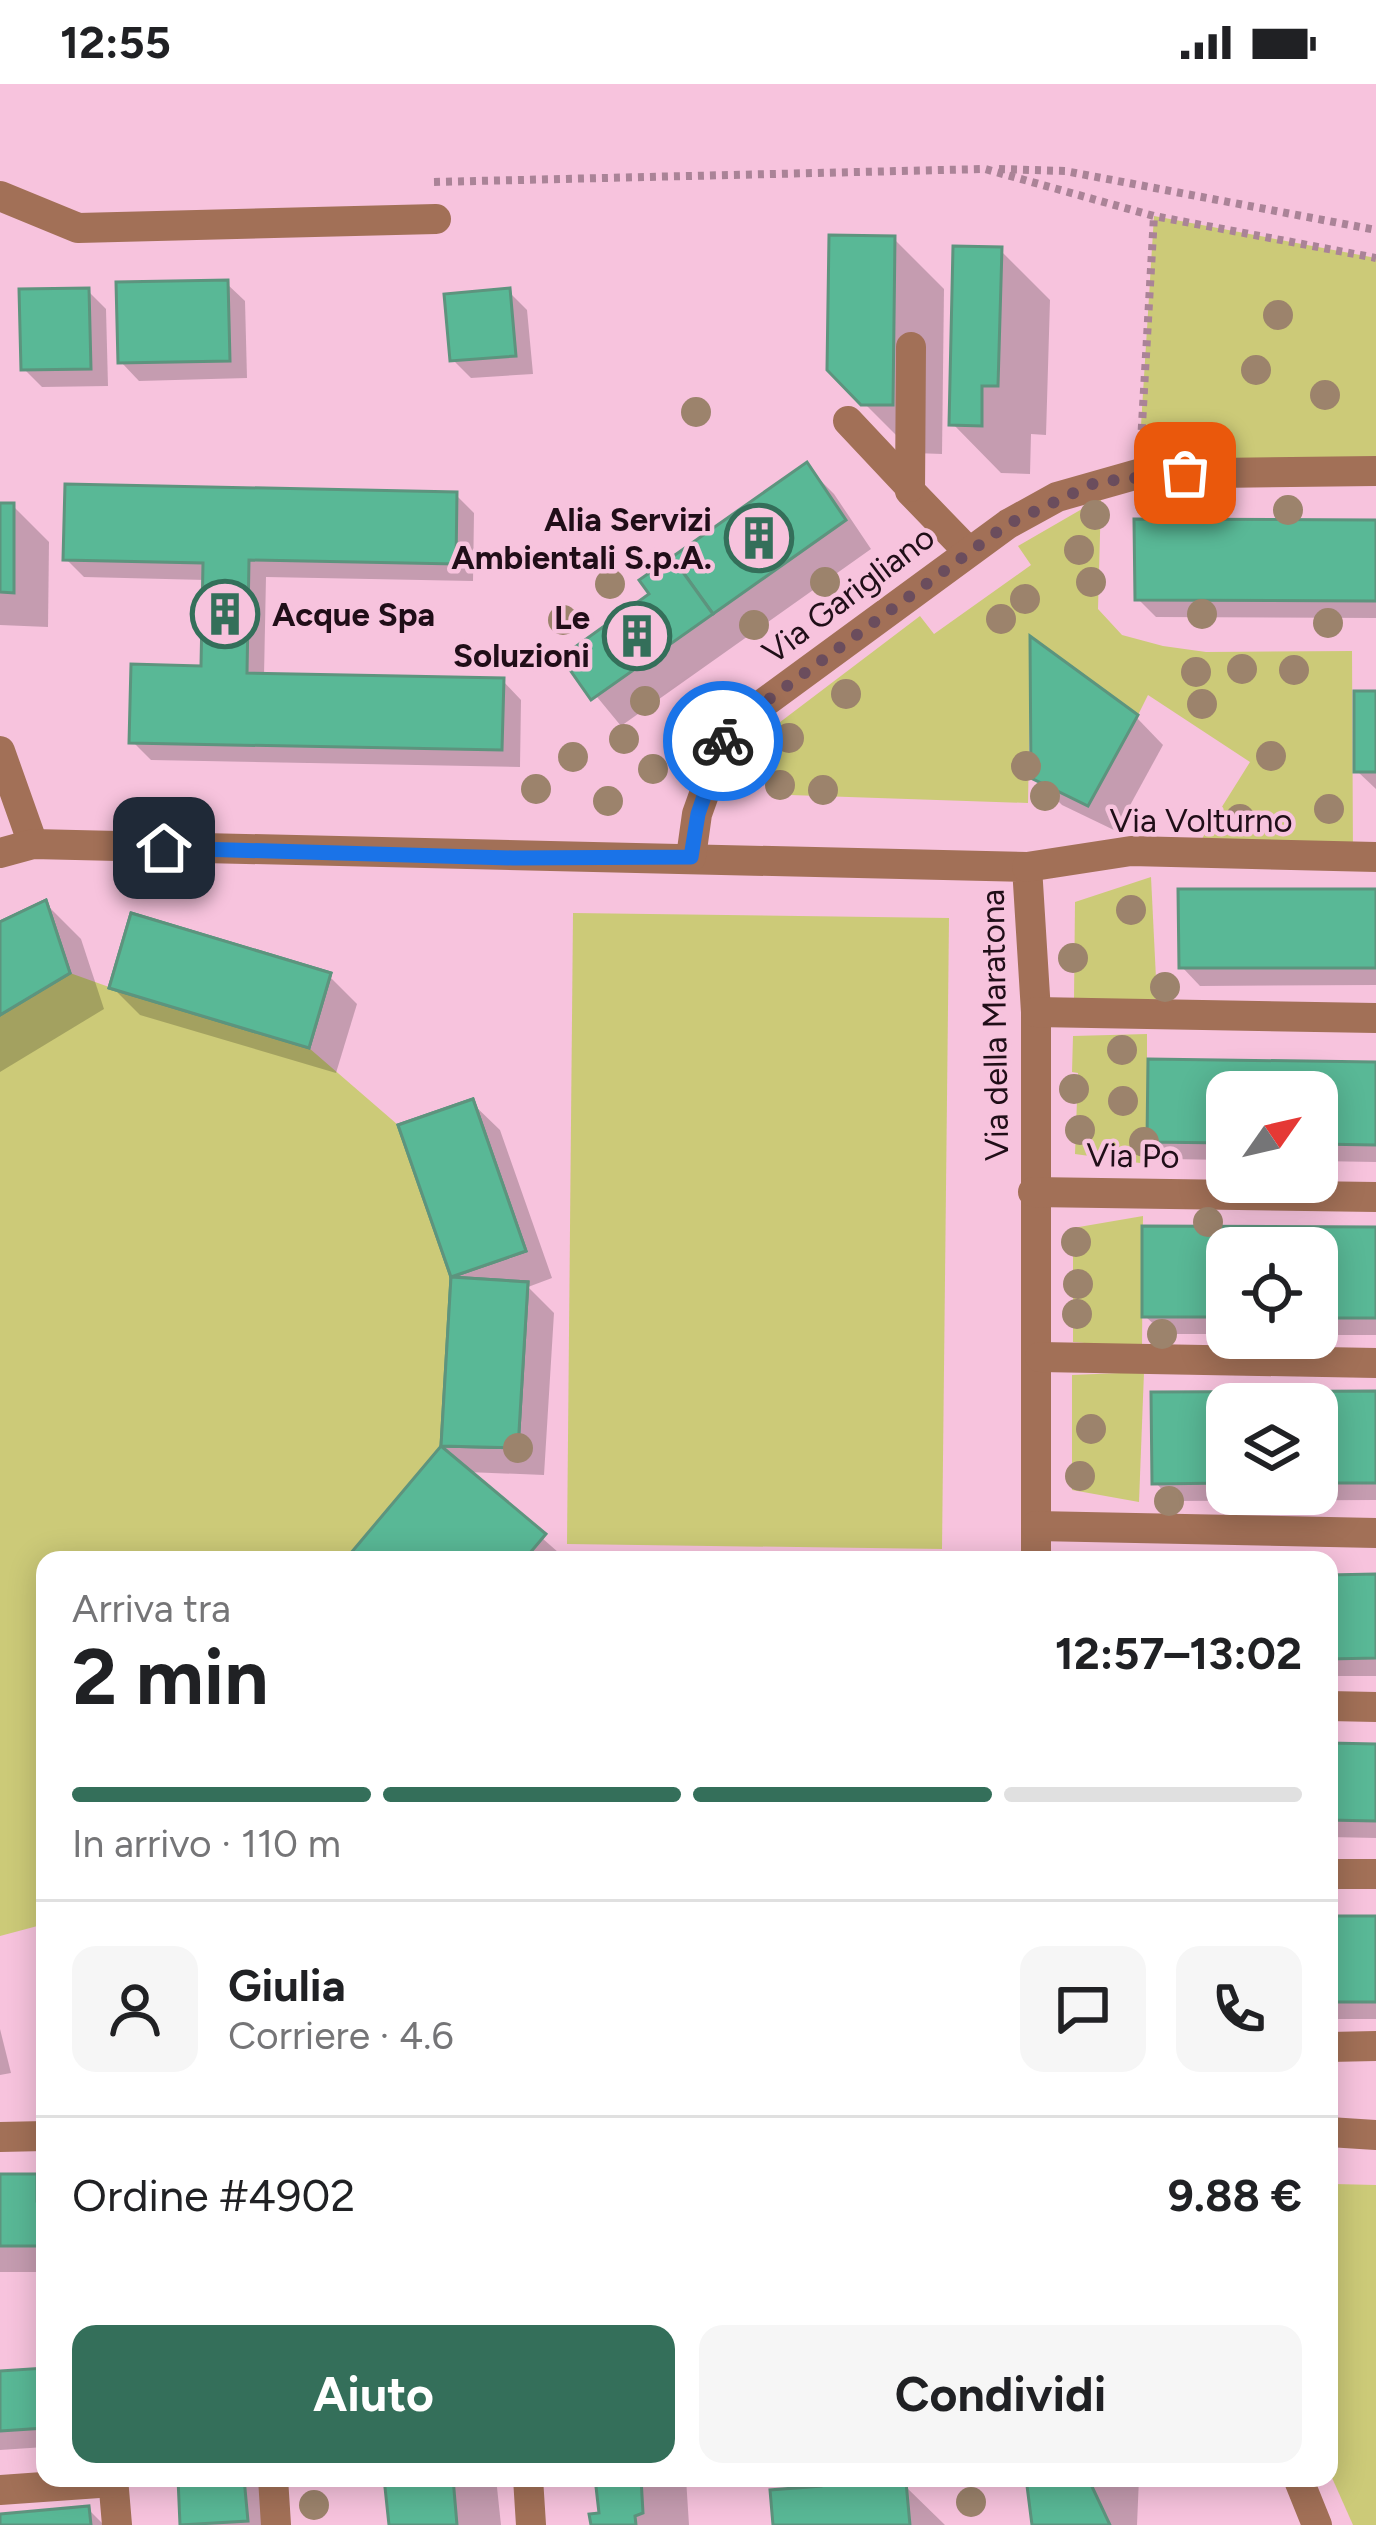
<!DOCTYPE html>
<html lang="it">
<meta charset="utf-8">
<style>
:root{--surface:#fff;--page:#f6f6f6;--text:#202124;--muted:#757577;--line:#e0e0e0;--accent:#346f5a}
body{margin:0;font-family:Figtree,sans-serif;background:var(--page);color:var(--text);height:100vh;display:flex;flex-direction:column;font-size:45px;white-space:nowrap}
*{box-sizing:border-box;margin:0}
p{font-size:39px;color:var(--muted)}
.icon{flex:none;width:66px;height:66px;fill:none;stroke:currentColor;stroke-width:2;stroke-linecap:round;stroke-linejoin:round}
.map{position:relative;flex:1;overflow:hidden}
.drawer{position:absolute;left:36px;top:1467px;width:1302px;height:936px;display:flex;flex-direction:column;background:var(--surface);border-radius:24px;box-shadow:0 6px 30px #0003}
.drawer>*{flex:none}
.needle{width:78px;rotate:56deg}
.buttons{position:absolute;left:1206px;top:987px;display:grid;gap:24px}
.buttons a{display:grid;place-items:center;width:132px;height:132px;border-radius:24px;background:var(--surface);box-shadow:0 6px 30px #0003;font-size:60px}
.pin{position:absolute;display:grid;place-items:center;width:102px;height:102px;color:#fff;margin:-51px;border-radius:24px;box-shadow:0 6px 18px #0006}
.courier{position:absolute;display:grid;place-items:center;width:120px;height:120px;margin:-60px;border:9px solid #1a73e8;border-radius:50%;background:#fff;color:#222;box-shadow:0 3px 15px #0007}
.overview em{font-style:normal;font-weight:700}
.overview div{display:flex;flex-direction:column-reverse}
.overview{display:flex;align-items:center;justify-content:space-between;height:204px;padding:0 36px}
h1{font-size:78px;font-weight:700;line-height:90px}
.bar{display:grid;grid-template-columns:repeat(4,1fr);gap:18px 12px;align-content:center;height:144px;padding:0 36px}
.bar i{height:15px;border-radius:9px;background:var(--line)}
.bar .active{background:var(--accent)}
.bar p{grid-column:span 4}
.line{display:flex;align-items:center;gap:30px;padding:0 36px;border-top:3px solid var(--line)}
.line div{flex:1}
.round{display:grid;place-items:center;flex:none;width:126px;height:126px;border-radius:24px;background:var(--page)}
.cta{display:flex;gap:24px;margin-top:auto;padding:24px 36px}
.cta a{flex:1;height:138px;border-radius:24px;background:var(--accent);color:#fff;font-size:48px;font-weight:700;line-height:138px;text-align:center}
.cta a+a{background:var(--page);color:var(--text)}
.status{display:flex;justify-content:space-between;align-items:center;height:84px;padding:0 60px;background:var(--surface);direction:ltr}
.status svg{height:33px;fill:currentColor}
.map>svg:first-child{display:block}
</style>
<div class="status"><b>12:55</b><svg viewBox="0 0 49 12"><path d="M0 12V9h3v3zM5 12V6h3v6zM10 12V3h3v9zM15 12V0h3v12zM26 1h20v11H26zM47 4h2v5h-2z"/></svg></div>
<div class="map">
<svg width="1376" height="2441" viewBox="0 0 1376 2441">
<rect width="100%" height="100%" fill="#f7c3dd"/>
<g fill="#ccca78">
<path d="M1154,132L1376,174V387L1138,390Z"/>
<path d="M1101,414L1098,525L1122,551L1163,562L1206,568L1352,567L1353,773L1193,769L1250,678L1148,611L1138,631L1031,552L1028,719L790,711L762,686L759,654L920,532L934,550L1031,481L1018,462Z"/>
<path d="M1151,793L1157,915H1074L1075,818Z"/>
<path d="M46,816L70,889L109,903L131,829L331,889L309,964L398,1041L454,1193L528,1198L518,1364L442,1363L546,1450L524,1476H45V1840L0,1852V838Z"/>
<path d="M573,829L949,834L942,1465L567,1460Z"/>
<path d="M1147,950V1080L1075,1070L1078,989L1072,988L1073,952Z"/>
<path d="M1143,1132L1142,1264L1073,1258V1144Z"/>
<path d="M1144,1288L1139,1418L1072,1406V1291Z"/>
<path d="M1334,2100L1376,2101V2441H1353L1329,2387V2118Z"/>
</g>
<g fill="#0003" fill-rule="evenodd">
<path d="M894,155L944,205L942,370L914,369L830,285Z"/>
<path d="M1000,166L1050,216L1046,351L1031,350L1030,390L1001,389L952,339Z"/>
<path d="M226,199L245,217L247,294L139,297L121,278Z"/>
<path d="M88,207L106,225L108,302L42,303L24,285Z"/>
<path d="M509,208L527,226L533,290L471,294L453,276Z"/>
<path d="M806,382L834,410L871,465L621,642L565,574L653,511Z"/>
<path d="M456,411L474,429L473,497L266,493L264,592L503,597L521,616L520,683L151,676L132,657L204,585L206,496L84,493L66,475Z"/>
<path d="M0,422H13L49,458L48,543L0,541Z"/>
<path d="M1376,439V534L1156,533L1138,515Z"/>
<path d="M1376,610V705L1357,687Z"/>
<path d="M1136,633L1163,661L1116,747L1062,721L1034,693Z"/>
<path d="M1376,808V901L1200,902L1182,883Z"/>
<path d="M45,819L81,855L104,925L0,988V841Z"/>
<path d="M329,892L357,920L336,989L140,931L112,903Z"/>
<path d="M1151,978L1376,981V1078L1317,1077V1008H1227V1076L1169,1075L1150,1057Z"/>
<path d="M472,1019L500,1046L552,1194L528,1203L554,1229L544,1391L467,1388L567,1476H349L445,1362L454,1193L402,1043Z"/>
<path d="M1145,1145L1376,1146V1251H1317V1164H1227V1250H1164L1145,1232Z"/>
<path d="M1376,1310V1416L1173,1417L1155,1398L1154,1311ZM1227,1320H1317V1410H1227Z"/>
<path d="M1376,1493V1592H1329V1494Z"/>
<path d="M1329,1662L1376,1663V1754L1329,1753Z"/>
<rect x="1329" y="1835" width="47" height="100"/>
<path d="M0,1945L11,1989L0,1991Z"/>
<path d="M0,2093H36L45,2102V2188H0Z"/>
<path d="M45,2287V2363L0,2366V2290Z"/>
<path d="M181,2394H260L264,2441H184Z"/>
<path d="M387,2394H496L501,2441H392Z"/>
<path d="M598,2394H686L689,2441H594L603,2431Z"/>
<path d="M876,2394L886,2403L905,2402L945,2441H776L824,2405V2395Z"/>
<path d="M1029,2394H1139L1137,2441H1036Z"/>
<path d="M88,2425L104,2441H0V2433Z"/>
</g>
<g fill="#59b896" stroke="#5d947e" stroke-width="3">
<path d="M829,151L895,152L893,321H861L827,286Z"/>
<path d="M953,162L1002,163L998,302H982V342L949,341Z"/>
<path d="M228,196L230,277L118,279L116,198Z"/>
<path d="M89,204L91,285L21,286L19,205Z"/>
<path d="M510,204L516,272L450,277L444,210Z"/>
<path d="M807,378L846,436L713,530L672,473Z"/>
<path d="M65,400L457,408L456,480L249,476L247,589L504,594L502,666L129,659L131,580L201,582L203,479L63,476Z"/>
<path d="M0,419H14V509L0,508Z"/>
<path d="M1134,435L1376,436V517L1135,516Z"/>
<path d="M672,473L713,530L591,616L561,573L649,510L639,496Z"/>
<path d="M1030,552L1138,631L1088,722L1031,694Z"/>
<rect x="1354" y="607" width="22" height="81"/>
<path d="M1178,805H1376V884H1179Z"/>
<path d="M46,816L70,889L0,931V838Z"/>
<path d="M46,816L70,889L0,931V838Z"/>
<path d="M131,829L331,889L309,964L109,904Z"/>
<path d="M131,829L331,889L309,964L109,904Z"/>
<path d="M1148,975L1376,978V1061L1317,1060V1008H1227V1059L1147,1058Z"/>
<path d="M473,1015L526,1167L451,1193L398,1041Z"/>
<path d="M473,1015L526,1167L451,1193L398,1041Z"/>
<path d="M1142,1142L1376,1143V1234H1317V1164H1227V1233H1142Z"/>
<path d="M451,1193L528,1198L518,1364L441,1362Z"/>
<path d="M451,1193L528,1198L518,1364L441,1362Z"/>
<path d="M1376,1307V1399H1317V1320H1227V1399L1152,1400L1151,1308Z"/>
<path d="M441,1362L546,1450L524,1476H345Z"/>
<path d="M1376,1490V1574L1329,1575V1491Z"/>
<path d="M1329,1659L1376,1660V1737L1329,1736Z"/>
<rect x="1329" y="1832" width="47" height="86"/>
<path d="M0,2090H37V2117H45V2162H0Z"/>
<path d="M45,2284V2344L0,2347V2287Z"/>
<path d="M178,2394H244L248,2437L180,2441Z"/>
<path d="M384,2394H453L457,2441H389Z"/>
<path d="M595,2394H641L643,2429L635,2432L636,2441H591L589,2430L599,2429Z"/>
<path d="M821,2394L906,2398L910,2441H773L770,2406L821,2402Z"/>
<path d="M1026,2394H1088L1110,2441H1032Z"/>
<path d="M89,2422L91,2441H0V2430Z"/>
</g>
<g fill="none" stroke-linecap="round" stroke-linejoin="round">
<g stroke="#aa8397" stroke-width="8" stroke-dasharray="6 6" stroke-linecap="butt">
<path d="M999,85L1065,87L1376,146"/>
<path d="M434,98L985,85L1154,132L1376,174"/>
<path d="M1141,358L1154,132"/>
</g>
<g stroke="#a27057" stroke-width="30">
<path d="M0,112L78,144L436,135"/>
<path d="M911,263L910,407L967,466"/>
<path d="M848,337L910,403"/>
<path d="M0,667L33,760"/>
<path d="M0,769L33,760L1027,783L1036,928V1476"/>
<path d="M691,773L697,730L727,646L1008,440L1057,413L1138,390L1376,387"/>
<path d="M1027,783L1131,767L1376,773"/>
<path d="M1036,928L1376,934"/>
<path d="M1033,1108L1376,1113"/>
<path d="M1040,1273L1376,1279"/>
<path d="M1036,1442L1376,1449"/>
<path d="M1329,1622L1376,1623"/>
<path d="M1329,1790H1376"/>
<path d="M1329,1963L1376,1962"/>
<path d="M1329,2048L1376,2051"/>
<path d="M0,2053L45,2052"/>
<path d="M113,2394L117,2441"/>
<path d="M273,2394L276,2441"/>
<path d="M528,2394L531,2441"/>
<path d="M1298,2394L1317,2441"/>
<path d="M0,2406L113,2398"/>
</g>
</g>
<g fill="#9c836c">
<circle cx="1278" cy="231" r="15"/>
<circle cx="1256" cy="286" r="15"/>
<circle cx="1325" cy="311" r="15"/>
<circle cx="696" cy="328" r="15"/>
<circle cx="1150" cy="420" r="15"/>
<circle cx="1288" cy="426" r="15"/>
<circle cx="1095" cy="431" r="15"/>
<circle cx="1079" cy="466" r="15"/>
<circle cx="825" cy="498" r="15"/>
<circle cx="1091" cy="498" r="15"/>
<circle cx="610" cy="500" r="15"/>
<circle cx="1025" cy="515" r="15"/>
<circle cx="1202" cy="530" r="15"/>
<circle cx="1001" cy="535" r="15"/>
<circle cx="563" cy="536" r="15"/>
<circle cx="1328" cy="539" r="15"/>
<circle cx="754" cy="541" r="15"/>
<circle cx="1242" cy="585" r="15"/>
<circle cx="1294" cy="586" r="15"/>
<circle cx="1196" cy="588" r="15"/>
<circle cx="846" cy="610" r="15"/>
<circle cx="645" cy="617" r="15"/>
<circle cx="1202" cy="620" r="15"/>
<circle cx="789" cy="654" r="15"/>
<circle cx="624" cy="655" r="15"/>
<circle cx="760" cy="672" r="15"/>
<circle cx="1271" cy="672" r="15"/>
<circle cx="573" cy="673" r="15"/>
<circle cx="1026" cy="682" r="15"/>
<circle cx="653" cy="685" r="15"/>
<circle cx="780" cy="701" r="15"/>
<circle cx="536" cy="705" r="15"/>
<circle cx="823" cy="706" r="15"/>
<circle cx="1045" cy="712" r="15"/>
<circle cx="608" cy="717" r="15"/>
<circle cx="1329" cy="725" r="15"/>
<circle cx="1240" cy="735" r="15"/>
<circle cx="1131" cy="826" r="15"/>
<circle cx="1073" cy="874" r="15"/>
<circle cx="1165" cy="903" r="15"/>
<circle cx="1122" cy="966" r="15"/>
<circle cx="1074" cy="1005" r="15"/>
<circle cx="1123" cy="1017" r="15"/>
<circle cx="1080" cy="1046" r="15"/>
<circle cx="1144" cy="1058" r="15"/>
<circle cx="1208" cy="1138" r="15"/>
<circle cx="1076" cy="1158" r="15"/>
<circle cx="1078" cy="1200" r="15"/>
<circle cx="1077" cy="1230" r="15"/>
<circle cx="1162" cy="1250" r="15"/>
<circle cx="1091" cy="1345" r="15"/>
<circle cx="518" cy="1364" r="15"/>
<circle cx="1080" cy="1392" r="15"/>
<circle cx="1169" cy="1417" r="15"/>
<circle cx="971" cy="2418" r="15"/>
<circle cx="314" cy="2421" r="15"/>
</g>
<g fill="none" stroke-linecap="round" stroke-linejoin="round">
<path stroke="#6b4d5d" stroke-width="12" stroke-dasharray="0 21.6" d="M723,657L727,646L1008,440L1097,398L1185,389"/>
<path stroke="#1a73e8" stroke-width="15" d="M164,764L513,774L691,773L698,730L723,657"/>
</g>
<defs>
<g id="building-ring" transform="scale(3.45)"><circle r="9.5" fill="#f7c3dd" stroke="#346f5a" stroke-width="1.5"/><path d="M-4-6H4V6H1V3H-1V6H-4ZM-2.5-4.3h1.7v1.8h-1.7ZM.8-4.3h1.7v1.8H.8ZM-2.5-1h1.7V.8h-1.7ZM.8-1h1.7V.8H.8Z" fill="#346f5a"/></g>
</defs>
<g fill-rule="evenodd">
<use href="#building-ring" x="759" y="454"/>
<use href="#building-ring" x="225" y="530"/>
<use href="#building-ring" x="637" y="552"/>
</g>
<g text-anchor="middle" stroke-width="9" stroke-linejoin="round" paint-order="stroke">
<g font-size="33" font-weight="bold" fill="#200e18" stroke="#f7c3dd" text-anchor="end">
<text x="712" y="447">Alia Servizi<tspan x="712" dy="38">Ambientali S.p.A.</tspan></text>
<text x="272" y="542" text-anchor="start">Acque Spa</text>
<text x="590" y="545">Le<tspan x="590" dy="38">Soluzioni</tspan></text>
</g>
<g font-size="33" fill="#200e18" stroke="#f7c3dd">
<text transform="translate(848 510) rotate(-37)" y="12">Via Garigliano</text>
<text x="1201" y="748">Via Volturno</text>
<text transform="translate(994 941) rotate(-91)" y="12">Via della Maratona</text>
<text transform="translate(1133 1071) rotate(1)" y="12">Via Po</text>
</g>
</g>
</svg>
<div class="buttons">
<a><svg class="needle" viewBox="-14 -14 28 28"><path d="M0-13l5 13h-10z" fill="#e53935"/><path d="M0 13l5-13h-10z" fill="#757577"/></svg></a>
<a><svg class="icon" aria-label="locate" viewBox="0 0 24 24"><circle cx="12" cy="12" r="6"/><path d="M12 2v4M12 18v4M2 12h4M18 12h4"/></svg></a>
<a><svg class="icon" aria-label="layers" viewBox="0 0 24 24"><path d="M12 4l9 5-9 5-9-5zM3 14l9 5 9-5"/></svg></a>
</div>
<div class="pin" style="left:1185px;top:389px;background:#ea580c"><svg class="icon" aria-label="bag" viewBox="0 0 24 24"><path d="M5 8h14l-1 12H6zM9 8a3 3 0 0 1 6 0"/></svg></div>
<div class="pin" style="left:164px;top:764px;background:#1f2937"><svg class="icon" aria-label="home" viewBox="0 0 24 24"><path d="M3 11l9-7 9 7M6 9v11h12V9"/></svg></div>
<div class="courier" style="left:723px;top:657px"><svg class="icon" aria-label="bike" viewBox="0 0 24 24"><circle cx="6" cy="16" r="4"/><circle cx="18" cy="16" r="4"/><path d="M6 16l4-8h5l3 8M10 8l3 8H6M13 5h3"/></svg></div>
<section class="drawer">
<div class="overview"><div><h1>2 min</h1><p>Arriva tra</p></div><em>12:57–13:02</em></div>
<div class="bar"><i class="active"></i><i class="active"></i><i class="active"></i><i></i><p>In arrivo · 110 m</p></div>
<div class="line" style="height:216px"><a class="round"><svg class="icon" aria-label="person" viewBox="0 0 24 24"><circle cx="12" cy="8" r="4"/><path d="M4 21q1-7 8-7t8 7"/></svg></a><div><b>Giulia</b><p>Corriere · 4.6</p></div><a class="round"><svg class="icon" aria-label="chat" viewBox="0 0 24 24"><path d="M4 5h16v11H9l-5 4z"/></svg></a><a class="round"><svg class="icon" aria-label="phone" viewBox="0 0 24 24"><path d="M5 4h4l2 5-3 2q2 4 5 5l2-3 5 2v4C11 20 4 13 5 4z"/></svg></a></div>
<div class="line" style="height:156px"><div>Ordine #4902</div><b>9.88 €</b></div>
<div class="cta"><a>Aiuto</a><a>Condividi</a></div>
</section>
</div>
